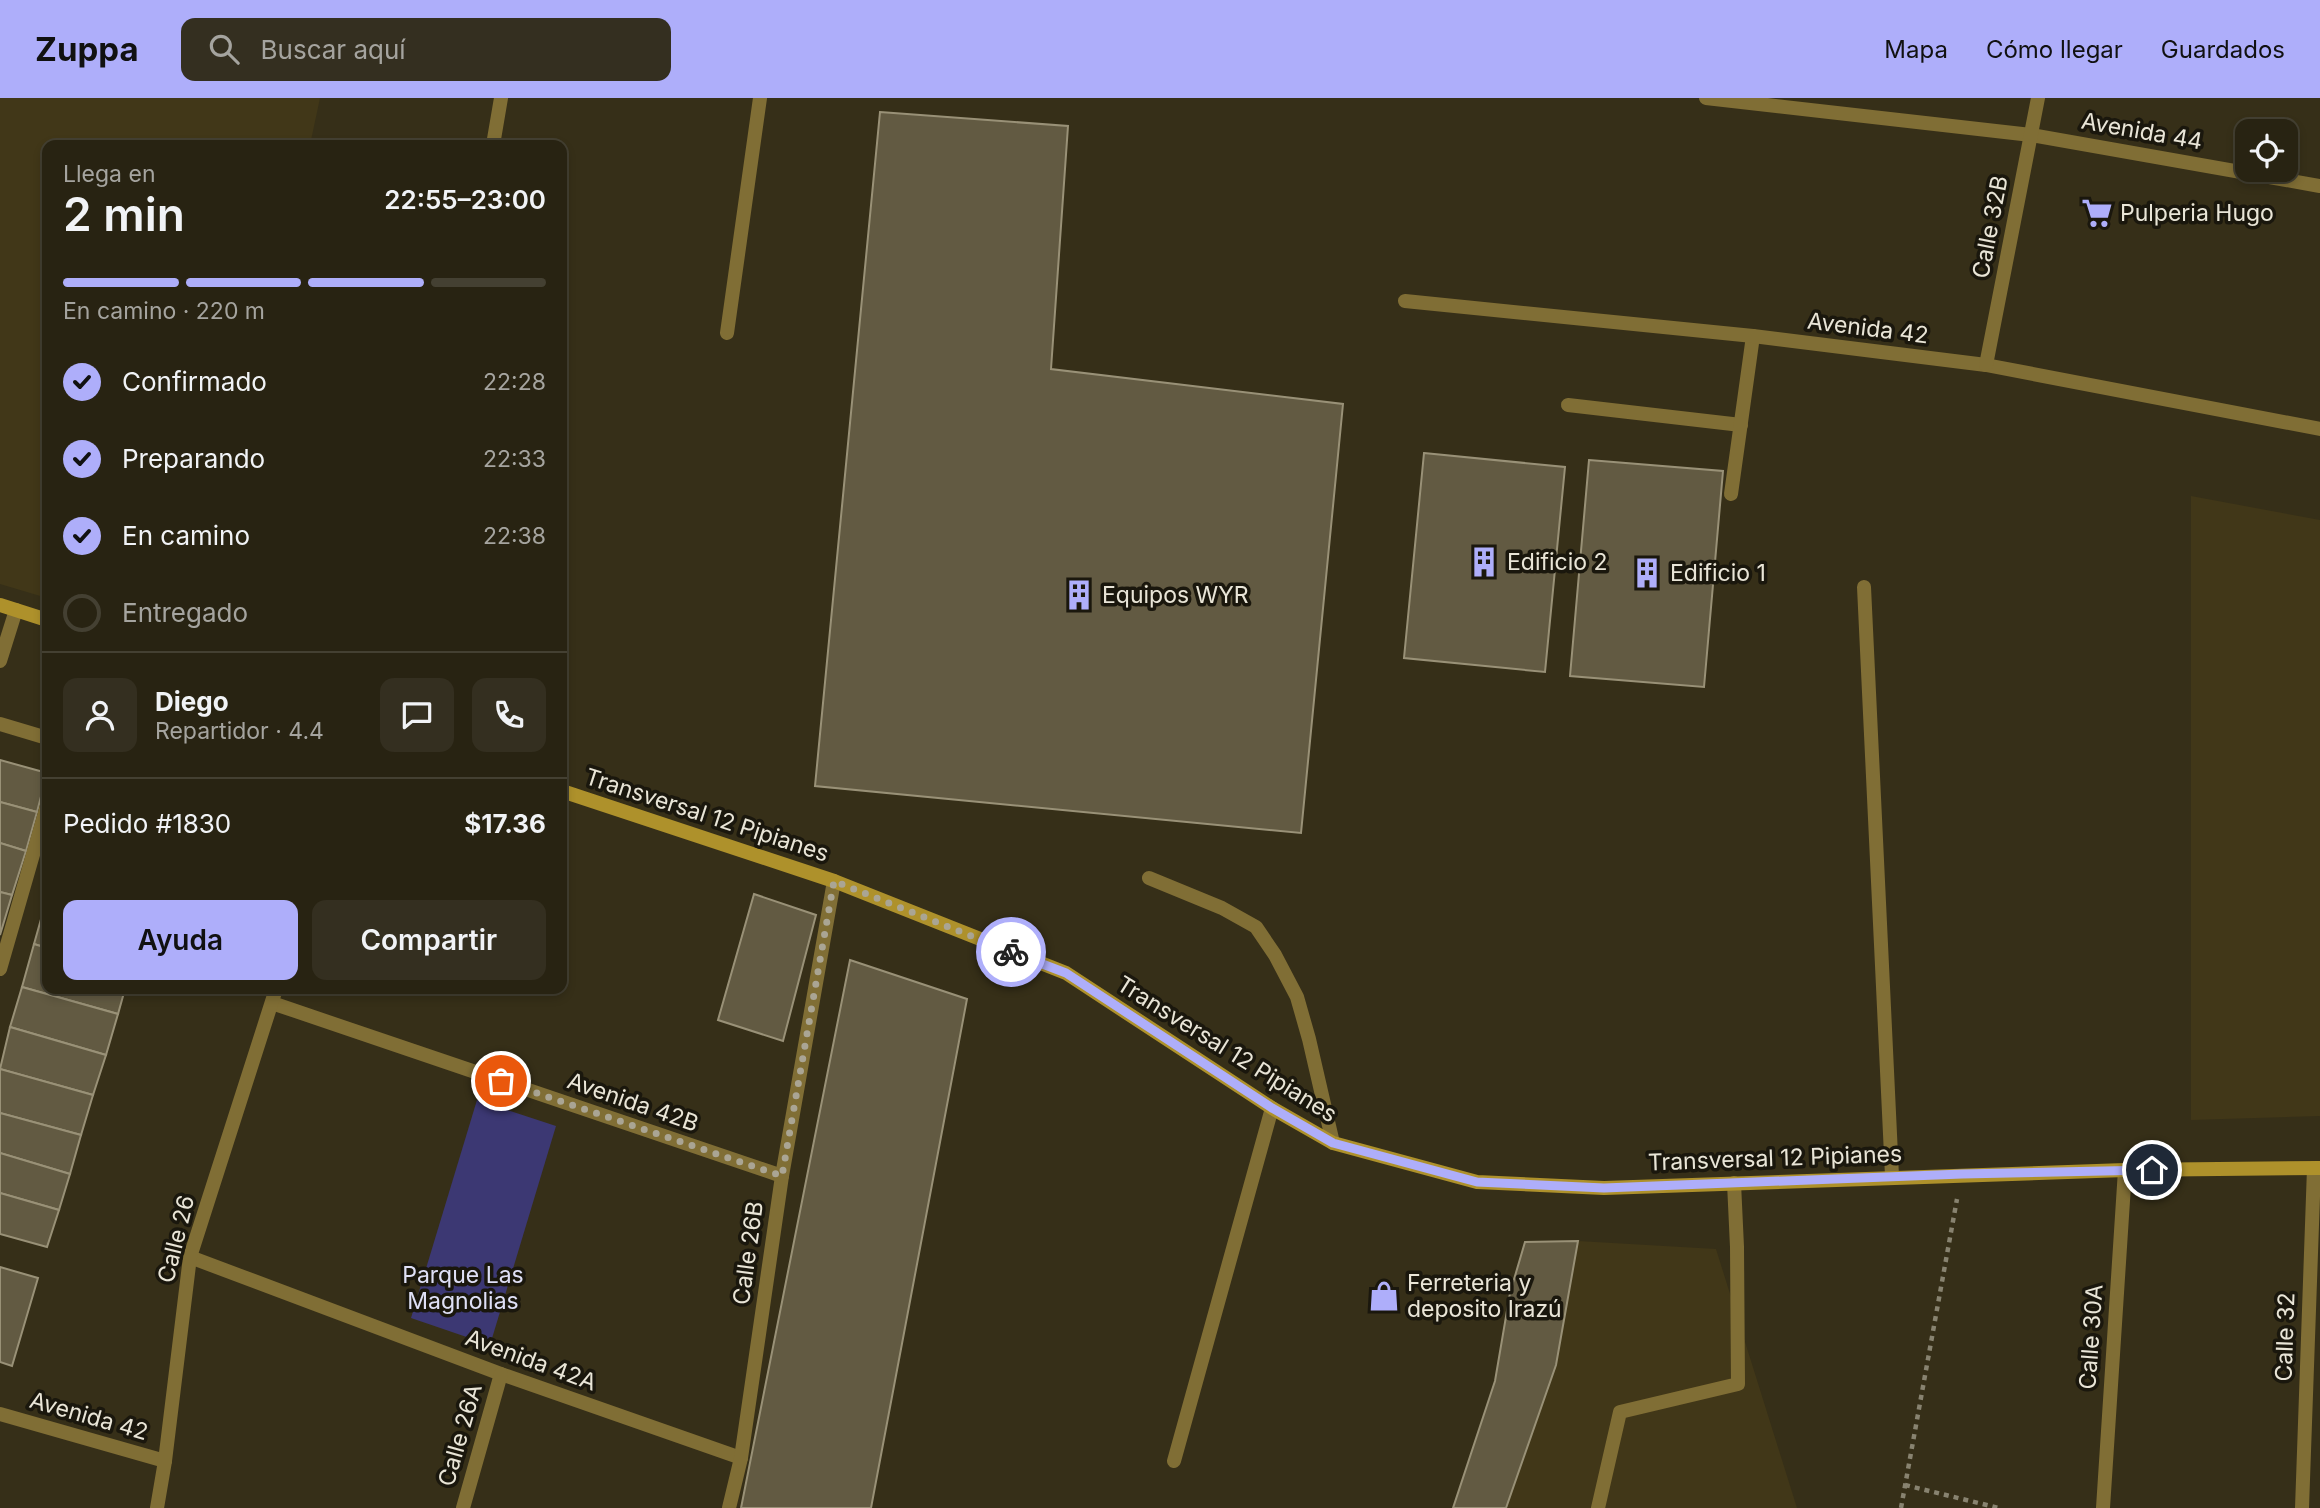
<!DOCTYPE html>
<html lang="es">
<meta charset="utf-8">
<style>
:root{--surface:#282312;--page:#342f20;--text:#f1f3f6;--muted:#a5a49f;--line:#444032;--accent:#aeaefa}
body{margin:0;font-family:Inter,sans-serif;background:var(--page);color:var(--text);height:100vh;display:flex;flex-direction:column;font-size:26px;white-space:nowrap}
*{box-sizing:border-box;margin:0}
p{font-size:23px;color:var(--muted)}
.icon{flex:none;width:38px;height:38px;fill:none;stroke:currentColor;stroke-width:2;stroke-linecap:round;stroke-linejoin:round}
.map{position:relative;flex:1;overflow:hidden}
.side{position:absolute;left:42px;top:42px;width:525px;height:854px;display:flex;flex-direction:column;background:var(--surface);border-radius:14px;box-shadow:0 4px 10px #0003,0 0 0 2px var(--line)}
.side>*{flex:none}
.controls{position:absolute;left:2235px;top:21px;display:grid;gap:14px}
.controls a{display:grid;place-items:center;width:63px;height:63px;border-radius:14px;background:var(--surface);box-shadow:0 4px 10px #0003,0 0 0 2px var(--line);font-size:35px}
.pin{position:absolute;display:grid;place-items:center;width:60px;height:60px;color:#fff;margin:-30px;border:4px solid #fff;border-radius:50%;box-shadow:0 2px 7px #0007}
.courier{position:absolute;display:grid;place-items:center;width:70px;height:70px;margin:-35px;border:5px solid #aeaefa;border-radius:50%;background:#fff;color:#222;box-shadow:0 2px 9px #0007}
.head em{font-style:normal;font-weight:600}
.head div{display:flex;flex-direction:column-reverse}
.head{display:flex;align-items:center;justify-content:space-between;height:119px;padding:0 21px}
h1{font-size:46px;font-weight:600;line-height:52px}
.bar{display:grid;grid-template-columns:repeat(4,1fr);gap:10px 7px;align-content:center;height:84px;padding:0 21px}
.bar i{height:9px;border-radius:5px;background:var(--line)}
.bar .current{background:var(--accent)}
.bar p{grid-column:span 4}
.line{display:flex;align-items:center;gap:18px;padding:0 21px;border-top:2px solid var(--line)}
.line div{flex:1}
.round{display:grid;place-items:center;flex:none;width:74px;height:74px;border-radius:14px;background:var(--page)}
ol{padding:0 21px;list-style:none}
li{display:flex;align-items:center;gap:21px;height:77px}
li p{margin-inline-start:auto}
li .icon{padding:7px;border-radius:50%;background:var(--accent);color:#111;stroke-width:4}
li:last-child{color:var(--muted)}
li i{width:38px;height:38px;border:4px solid var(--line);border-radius:50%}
.button{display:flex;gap:14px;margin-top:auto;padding:14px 21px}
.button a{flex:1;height:80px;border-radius:14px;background:var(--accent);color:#111;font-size:28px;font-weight:600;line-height:80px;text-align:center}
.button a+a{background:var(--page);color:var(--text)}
header{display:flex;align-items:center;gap:42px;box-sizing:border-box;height:98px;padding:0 35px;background:var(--accent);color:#111}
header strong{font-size:33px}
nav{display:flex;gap:38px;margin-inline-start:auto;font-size:24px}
.search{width:490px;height:63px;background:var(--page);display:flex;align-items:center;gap:18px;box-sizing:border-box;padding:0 24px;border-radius:14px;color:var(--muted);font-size:26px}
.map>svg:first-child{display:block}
</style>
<header>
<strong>Zuppa</strong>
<div class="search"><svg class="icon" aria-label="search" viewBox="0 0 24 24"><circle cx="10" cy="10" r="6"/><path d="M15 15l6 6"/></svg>Buscar aquí</div>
<nav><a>Mapa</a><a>Cómo llegar</a><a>Guardados</a></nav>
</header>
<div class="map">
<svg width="2320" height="1410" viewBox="0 0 2320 1410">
<rect width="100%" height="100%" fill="#362f18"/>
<g fill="#413718">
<path d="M0,0H320L310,47H47V500L0,486Z"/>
<path d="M2191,398L2320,422V1018L2191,1022Z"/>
<path d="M1578,1143L1716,1151L1797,1410H1506L1556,1267Z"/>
</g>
<path fill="#3c3873" d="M477,1002L556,1028L490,1247L411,1220Z"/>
<g fill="#625a42" stroke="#999177" stroke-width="2">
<path d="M880,14L1068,28L1051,271L1343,306L1301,735L815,688Z"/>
<path d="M1424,355L1565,369L1545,574L1404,560Z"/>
<path d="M1589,362L1723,373L1704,589L1570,578Z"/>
<path d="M0,662L47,675L37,714L0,704Z"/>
<path d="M0,704L37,714L26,753L0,745Z"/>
<path d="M0,745L26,753L12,797L0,794Z"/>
<path d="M0,794L12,797L0,837Z"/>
<path d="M754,796L816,817L783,943L718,922Z"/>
<path d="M45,807L47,808V850L34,846Z"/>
<path d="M34,846L47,850V891H125L118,916L22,889Z"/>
<path d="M850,862L967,901L871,1410H741Z"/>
<path d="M22,889L118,916L106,957L10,929Z"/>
<path d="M10,929L106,957L93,997L0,971Z"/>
<path d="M0,971L93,997L81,1037L0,1015Z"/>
<path d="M0,1015L81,1037L70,1076L0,1055Z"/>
<path d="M0,1055L70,1076L59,1112L0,1095Z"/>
<path d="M0,1095L59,1112L47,1149L0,1136Z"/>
<path d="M1578,1143L1556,1267L1506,1410H1453L1495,1283L1510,1195L1525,1144Z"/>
<path d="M0,1169L38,1180L12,1268L0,1264Z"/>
</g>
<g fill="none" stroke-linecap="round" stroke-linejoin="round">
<g stroke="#888370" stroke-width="4.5" stroke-dasharray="5 5" stroke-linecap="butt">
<path d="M1905,1387L1999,1410"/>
<path d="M1901,1410L1957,1101"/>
</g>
<g stroke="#806e35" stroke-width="14">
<path d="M1568,307L1741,327"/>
<path d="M1731,396L1753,238"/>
<path d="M1864,489L1892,1078"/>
<path d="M1149,780L1222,810L1256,829L1275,857L1297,899L1309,941L1333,1045"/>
<path d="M1598,1410L1620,1314L1738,1286L1737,1149L1734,1085"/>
</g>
<g stroke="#806e35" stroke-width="14">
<path d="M1706,0L2031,37L2320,88"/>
<path d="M493,47L501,0"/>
<path d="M1405,203L1753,238L1986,267L2320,331"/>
<path d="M727,235L760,0"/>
<path d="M1986,267L2038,0"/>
<path d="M0,563L16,512"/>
<path d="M0,626L47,640"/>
<path d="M0,871L47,708"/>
<path d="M272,905L782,1078"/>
<path d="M190,1159L501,1276L741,1360"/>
<path d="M0,1316L165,1363"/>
<path d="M1174,1363L1272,1010"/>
<path d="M157,1410L165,1363L190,1159L276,891"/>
<path d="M463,1410L501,1276"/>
<path d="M729,1410L741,1360L782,1078L834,783"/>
<path d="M2103,1410L2125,1072"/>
<path d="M2302,1410L2314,1070"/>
</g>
<g stroke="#ae912b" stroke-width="14">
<path d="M0,507L47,522"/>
<path d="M562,693L834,783L1066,875L1272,1010L1333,1045L1477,1084L1604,1090L2125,1072L2320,1070"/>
</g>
</g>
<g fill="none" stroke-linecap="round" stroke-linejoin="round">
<path stroke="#aaa594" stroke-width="7" stroke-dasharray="0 12.6" d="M501,983L782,1078L834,783L1011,854"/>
<path stroke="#aeaefa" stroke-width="9" d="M1011,854L1066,875L1272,1010L1333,1045L1477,1084L1604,1090L1962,1076L2152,1072"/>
</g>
<defs>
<g id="supermarket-bare" transform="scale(2.415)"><path d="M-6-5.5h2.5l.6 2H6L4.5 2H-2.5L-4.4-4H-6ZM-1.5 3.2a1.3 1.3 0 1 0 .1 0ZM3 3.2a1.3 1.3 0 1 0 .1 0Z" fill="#aeaefa" stroke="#1a170d" stroke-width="2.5" paint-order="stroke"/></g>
<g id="building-bare" transform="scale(2.415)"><path d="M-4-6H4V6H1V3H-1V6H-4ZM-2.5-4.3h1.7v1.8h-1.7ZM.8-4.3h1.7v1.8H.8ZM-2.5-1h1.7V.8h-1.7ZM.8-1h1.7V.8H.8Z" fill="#aeaefa" stroke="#1a170d" stroke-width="2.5" paint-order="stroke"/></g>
<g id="shop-bare" transform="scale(2.415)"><path d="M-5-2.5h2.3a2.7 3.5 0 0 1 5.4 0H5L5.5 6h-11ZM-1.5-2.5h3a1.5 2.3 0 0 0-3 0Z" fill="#aeaefa" stroke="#1a170d" stroke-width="2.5" paint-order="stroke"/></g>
</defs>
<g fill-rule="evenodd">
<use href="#supermarket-bare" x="2097" y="115"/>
<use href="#building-bare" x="1484" y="464"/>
<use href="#building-bare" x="1647" y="475"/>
<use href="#building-bare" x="1079" y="497"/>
<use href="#shop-bare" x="1384" y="1198"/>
</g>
<g text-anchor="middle" stroke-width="7" stroke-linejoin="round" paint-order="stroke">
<g font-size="23" fill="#e9e5d7" stroke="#1a170d">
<text transform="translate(2142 33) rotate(10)" y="8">Avenida 44</text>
<text transform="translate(1990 129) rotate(-79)" y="8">Calle 32B</text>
<text transform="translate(1868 230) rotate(7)" y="8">Avenida 42</text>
<text transform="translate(707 717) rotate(18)" y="8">Transversal 12 Pipianes</text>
<text transform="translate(1227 951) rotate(32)" y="8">Transversal 12 Pipianes</text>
<text transform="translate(633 1004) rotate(19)" y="8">Avenida 42B</text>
<text transform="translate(1775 1060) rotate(-2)" y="8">Transversal 12 Pipianes</text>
<text transform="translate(176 1141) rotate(-76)" y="8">Calle 26</text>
<text transform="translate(748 1155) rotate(-82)" y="8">Calle 26B</text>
<text transform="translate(2091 1239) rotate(-86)" y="8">Calle 30A</text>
<text transform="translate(2285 1239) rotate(-88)" y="8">Calle 32</text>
<text transform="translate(531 1262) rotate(20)" y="8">Avenida 42A</text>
<text transform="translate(89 1318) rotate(16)" y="8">Avenida 42</text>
<text transform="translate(460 1337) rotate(-74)" y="8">Calle 26A</text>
</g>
<g font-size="23" fill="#e9e5d7" stroke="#1a170d" text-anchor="start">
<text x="2120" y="123">Pulperia Hugo</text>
<text x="1507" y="472">Edificio 2</text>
<text x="1670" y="483">Edificio 1</text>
<text x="1102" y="505">Equipos WYR</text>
<text x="1407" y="1193">Ferreteria y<tspan x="1407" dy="26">deposito Irazú</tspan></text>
</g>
<g font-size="23" fill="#dfe0f6" stroke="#1a170d">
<text x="463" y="1185">Parque Las<tspan x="463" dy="26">Magnolias</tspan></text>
</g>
</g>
</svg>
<div class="controls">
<a><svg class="icon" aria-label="locate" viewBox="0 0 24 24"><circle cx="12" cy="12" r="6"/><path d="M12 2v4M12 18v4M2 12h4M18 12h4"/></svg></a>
</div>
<div class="pin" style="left:501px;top:983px;background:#ea580c"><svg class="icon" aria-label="bag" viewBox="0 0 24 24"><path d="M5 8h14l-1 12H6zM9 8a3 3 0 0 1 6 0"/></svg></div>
<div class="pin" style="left:2152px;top:1072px;background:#1f2937"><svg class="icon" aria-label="home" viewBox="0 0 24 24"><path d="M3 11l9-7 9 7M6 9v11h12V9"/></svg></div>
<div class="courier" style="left:1011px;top:854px"><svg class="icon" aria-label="bike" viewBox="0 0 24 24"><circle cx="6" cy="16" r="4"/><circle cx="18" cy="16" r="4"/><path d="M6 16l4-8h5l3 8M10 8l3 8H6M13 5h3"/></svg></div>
<section class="side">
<div class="head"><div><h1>2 min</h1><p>Llega en</p></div><em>22:55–23:00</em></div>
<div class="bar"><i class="current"></i><i class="current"></i><i class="current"></i><i></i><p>En camino · 220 m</p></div>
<ol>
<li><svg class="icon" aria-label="check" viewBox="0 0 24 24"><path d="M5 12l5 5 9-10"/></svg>Confirmado<p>22:28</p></li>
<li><svg class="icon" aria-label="check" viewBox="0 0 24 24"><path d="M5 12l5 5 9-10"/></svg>Preparando<p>22:33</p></li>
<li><svg class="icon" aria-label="check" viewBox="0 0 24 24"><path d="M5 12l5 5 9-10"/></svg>En camino<p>22:38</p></li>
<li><i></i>Entregado</li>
</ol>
<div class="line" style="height:126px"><a class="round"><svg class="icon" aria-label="person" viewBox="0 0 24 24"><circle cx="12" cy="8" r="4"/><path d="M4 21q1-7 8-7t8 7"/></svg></a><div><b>Diego</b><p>Repartidor · 4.4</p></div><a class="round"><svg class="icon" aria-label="chat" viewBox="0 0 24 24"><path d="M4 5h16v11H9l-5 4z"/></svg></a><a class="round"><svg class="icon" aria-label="phone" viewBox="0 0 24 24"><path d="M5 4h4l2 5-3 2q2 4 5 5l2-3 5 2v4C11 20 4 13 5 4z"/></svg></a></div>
<div class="line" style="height:91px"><div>Pedido #1830</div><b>$17.36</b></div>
<div class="button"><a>Ayuda</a><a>Compartir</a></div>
</section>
</div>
